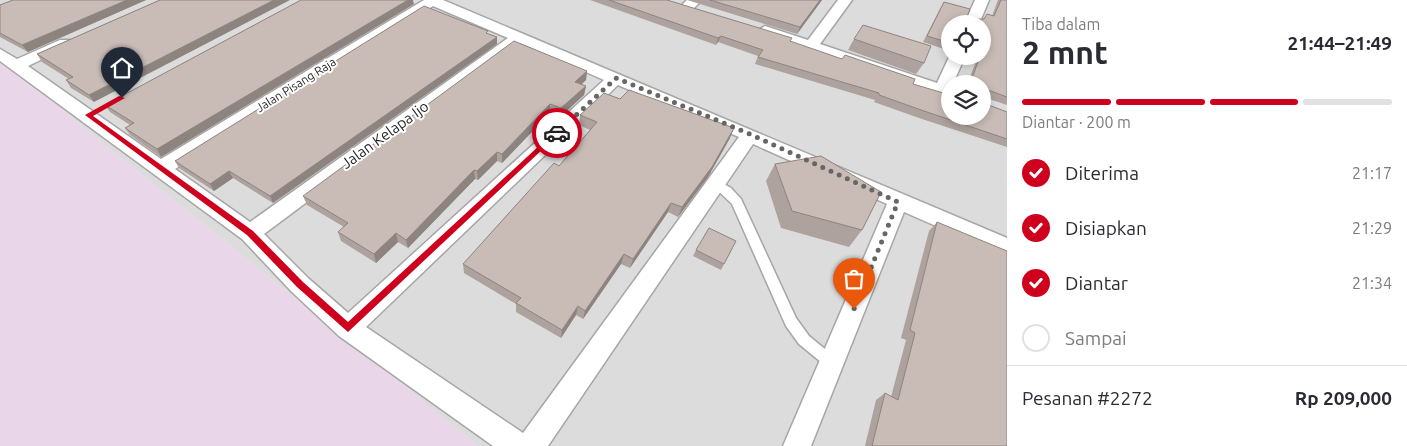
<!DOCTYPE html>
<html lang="id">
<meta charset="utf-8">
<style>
:root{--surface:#fff;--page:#f7f7f7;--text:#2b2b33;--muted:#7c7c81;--line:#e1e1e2;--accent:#ce001d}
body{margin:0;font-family:Ubuntu,sans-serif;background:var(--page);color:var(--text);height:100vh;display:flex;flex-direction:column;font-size:19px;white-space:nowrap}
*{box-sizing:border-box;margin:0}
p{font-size:16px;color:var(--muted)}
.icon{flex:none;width:28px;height:28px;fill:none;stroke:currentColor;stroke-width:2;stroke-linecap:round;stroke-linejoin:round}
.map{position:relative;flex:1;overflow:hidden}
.side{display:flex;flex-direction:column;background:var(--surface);width:400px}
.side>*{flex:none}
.buttons{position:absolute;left:941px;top:15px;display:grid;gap:10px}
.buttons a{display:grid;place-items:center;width:50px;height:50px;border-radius:50%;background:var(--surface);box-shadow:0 2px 8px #0003;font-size:25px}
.pin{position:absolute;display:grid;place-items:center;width:42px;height:42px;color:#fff;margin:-51px -21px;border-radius:50% 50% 50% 0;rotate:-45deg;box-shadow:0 0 5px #0007}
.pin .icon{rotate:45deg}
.courier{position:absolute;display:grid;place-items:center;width:50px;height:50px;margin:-25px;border:4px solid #ce001d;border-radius:50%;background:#fff;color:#222;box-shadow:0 1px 6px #0007}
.head em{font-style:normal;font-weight:700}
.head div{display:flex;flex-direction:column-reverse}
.head{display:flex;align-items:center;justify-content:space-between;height:85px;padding:0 15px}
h1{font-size:32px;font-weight:700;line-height:38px}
.bar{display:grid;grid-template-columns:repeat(4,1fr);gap:8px 5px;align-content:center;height:60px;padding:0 15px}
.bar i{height:6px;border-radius:4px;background:var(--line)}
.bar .active{background:var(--accent)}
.bar p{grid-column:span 4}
.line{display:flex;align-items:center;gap:12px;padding:0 15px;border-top:1px solid var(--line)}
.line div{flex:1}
ol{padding:0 15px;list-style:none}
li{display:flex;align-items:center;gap:15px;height:55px}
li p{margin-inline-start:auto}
li .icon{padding:5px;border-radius:50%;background:var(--accent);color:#fff;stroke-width:4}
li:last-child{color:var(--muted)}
li i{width:28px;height:28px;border:2px solid var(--line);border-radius:50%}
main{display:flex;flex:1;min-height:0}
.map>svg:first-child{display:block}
</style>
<main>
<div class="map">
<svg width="1007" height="446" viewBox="0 0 1007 446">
<rect width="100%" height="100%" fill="#f0ebe4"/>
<path fill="#dddcdc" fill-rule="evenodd" d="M0,0H1007V446H478L0,60ZM950,24H982V56H950ZM950,84H982V116H950Z"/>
<path fill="#ead6e9" d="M0,60L478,446H0Z"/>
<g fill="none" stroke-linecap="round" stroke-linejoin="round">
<g stroke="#a6a6a6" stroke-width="3">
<path id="lane" d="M715,179L731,188L741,199L796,318L809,336L837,359L839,363L837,367L832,369L827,367L799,344L786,326L732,204L710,183Z"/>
</g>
<g stroke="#a6a6a6" stroke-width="3">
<g id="street">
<path d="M424,0H443L1007,238V257L904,212L811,446H783L887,204L753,144L548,446H493L339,336L292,292L242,239L0,61V49L17,59L60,40H70L73,43L70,46L28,66L161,159ZM433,6L508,38L250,222L175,169ZM520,43L604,80L348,313L308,278L264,234ZM618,85L739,137L523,433L366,327Z"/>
<path d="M687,0H702L692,10L687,11L680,7Z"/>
<path d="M838,0H852L820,44L937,83L950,55L965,56L953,84H950V98L760,34L757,31L765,26L808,40Z"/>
<path d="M975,0H989L979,24H964Z"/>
</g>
</g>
<use href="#lane" fill="#fff" fill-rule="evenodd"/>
<use href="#street" fill="#fff" fill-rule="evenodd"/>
</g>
<g fill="#ada29d">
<path d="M13,0H146L28,52L0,37V5Z"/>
<path d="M160,0L94,102L71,88L66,80L69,79L42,62L37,54Z"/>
<path d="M590,0H667L913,84L950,116L982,84H967L977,59L968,56H982V24H950V51L923,42L940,9L944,2L967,17L969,19H983L992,16L998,0H1007V105L986,98V104L1007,112V147L919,118L874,102L875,100L755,64L758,56L718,42L716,45Z"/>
<path d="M687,0H822L797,34Z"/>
<path d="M414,4L161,157L130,135L125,128L130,125L110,112L105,105Z"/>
<path d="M488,34L497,37V44L273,203L233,178L214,191L179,168L175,161Z"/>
<path d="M854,39L924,63L916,74L848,50Z"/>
<path d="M587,71L586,80L581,85L586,86L584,95L560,117L550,113L502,163L497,161L478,180L475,179L408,248L398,242L376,263L341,241L338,232L344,227L307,205L303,196Z"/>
<path d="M620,99L730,138L708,177L678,217L668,212L630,268L621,264L583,319L576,315L561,338L516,312V304L464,273L463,264L559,166L590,130L579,125L580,115Z"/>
<path d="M775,164L862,230L849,247L781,228L766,181Z"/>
<path d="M937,222L1007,446H865L876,400L885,393L891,397L906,340L901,338L929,231Z"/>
<path d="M736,241L721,270L693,256L696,250Z"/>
</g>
<g fill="#8d8480">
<path d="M127,0H146L28,52L22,45Z"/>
<path d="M274,0H290L94,102L89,95Z"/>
<path d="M408,0H413L414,4L161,157L157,149Z"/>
<path d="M820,0H822L797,34L800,27Z"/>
<path d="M721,36L718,42L716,45L718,38Z"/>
<path d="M497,37V44L273,203L270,196Z"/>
<path d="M587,71L586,80L574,91L575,82Z"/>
<path d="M586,86L584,95L560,117L561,108Z"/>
<path d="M550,104V113L502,163V154Z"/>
<path d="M734,128L730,138L708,177L678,217L682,207Z"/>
<path d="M497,152V161L478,180L477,171Z"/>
<path d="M474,170L475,179L408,248L406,240Z"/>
<path d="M229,171L233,178L214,191L210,184Z"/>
<path d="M671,203L668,212L630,268L633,259Z"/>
<path d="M396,233L398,242L376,263L374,254Z"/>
<path d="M624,254L621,264L583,319L585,311Z"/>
<path d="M578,306L576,315L561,338L562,330Z"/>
</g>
<g fill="#c9bcb7" stroke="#8d8480">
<path d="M13,0H127L22,45L0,33V5Z"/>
<path d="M160,0H274L89,95L66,80L73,77L37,54Z"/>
<path d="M301,0H408L157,149L125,128L134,123L105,105Z"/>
<path d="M609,0H667L792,38L790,41L842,59L845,55L915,79L913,84L950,95V116H982V84H970L980,56H982V24H950V43L927,36L944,2L970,9L967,17L969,19H984L987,14L994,16L1001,0H1007V97L988,90L986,92V104L1007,112V139L924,111L879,95V93L758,57L763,50L721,36L718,38Z"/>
<path d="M710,0H820L800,27Z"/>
<path d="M424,6L488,31L486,33L497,37L270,196L229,171L210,184L175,161Z"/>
<path d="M863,25L931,46L924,63L854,39Z"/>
<path d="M514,41L587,71L575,82L586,86L561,108L550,104L502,154L497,152L477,171L474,170L406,240L396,233L374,254L338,232L348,223L303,196Z"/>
<path d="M629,90L734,128L712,167L682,207L671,203L633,259L624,254L585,311L578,306L562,330L516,303L521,298L463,264L554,163L559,166L597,122L580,115L604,93L620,99Z"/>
<path d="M821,156L881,192L862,230L792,211L775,164Z"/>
<path d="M937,222L1007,251V446H872L885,393L898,400L915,333L910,330Z"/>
<path d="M709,228L736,241L724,264L696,250Z"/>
</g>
<path fill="#ce001d" d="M119,96L125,98L93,116L253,231L303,282L348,322L554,132L560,133L348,332L297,287L247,235L85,115Z"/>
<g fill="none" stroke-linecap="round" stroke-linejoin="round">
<path stroke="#686664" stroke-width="5" stroke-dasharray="0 9" d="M557,133L616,78L750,134L898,202L854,309"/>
</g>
<g text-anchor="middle" stroke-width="4" stroke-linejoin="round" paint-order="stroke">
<g font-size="12" fill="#1f1f1f" stroke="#fff">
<text transform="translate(296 85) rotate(-32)" y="4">Jalan Pisang Raja</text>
</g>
<g font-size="15" fill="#1f1f1f" stroke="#fff">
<text transform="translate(385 135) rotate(-36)" y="5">Jalan Kelapa Ijo</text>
</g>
</g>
</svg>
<div class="buttons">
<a><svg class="icon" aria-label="locate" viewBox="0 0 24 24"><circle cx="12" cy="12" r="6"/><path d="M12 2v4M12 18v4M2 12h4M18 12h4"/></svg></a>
<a><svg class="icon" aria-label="layers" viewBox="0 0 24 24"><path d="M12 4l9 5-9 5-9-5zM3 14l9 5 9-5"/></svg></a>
</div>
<div class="pin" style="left:854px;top:309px;background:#ea580c"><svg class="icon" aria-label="bag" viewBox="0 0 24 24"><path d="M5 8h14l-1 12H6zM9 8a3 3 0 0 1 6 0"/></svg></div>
<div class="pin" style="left:122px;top:98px;background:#1f2937"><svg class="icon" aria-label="home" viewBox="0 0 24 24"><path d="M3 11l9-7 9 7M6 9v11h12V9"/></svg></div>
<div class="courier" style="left:557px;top:133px"><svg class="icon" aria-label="car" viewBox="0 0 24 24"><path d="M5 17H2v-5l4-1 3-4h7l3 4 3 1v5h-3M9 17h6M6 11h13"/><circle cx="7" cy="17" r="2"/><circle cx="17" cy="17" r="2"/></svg></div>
</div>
<section class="side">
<div class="head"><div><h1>2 mnt</h1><p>Tiba dalam</p></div><em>21:44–21:49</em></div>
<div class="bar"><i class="active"></i><i class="active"></i><i class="active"></i><i></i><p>Diantar · 200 m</p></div>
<ol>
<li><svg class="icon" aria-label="check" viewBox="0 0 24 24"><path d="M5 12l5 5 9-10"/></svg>Diterima<p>21:17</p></li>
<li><svg class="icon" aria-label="check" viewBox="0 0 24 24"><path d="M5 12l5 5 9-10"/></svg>Disiapkan<p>21:29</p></li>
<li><svg class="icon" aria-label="check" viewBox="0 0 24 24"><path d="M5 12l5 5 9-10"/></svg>Diantar<p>21:34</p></li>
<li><i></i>Sampai</li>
</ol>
<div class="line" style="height:65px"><div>Pesanan #2272</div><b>Rp 209,000</b></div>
</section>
</main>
